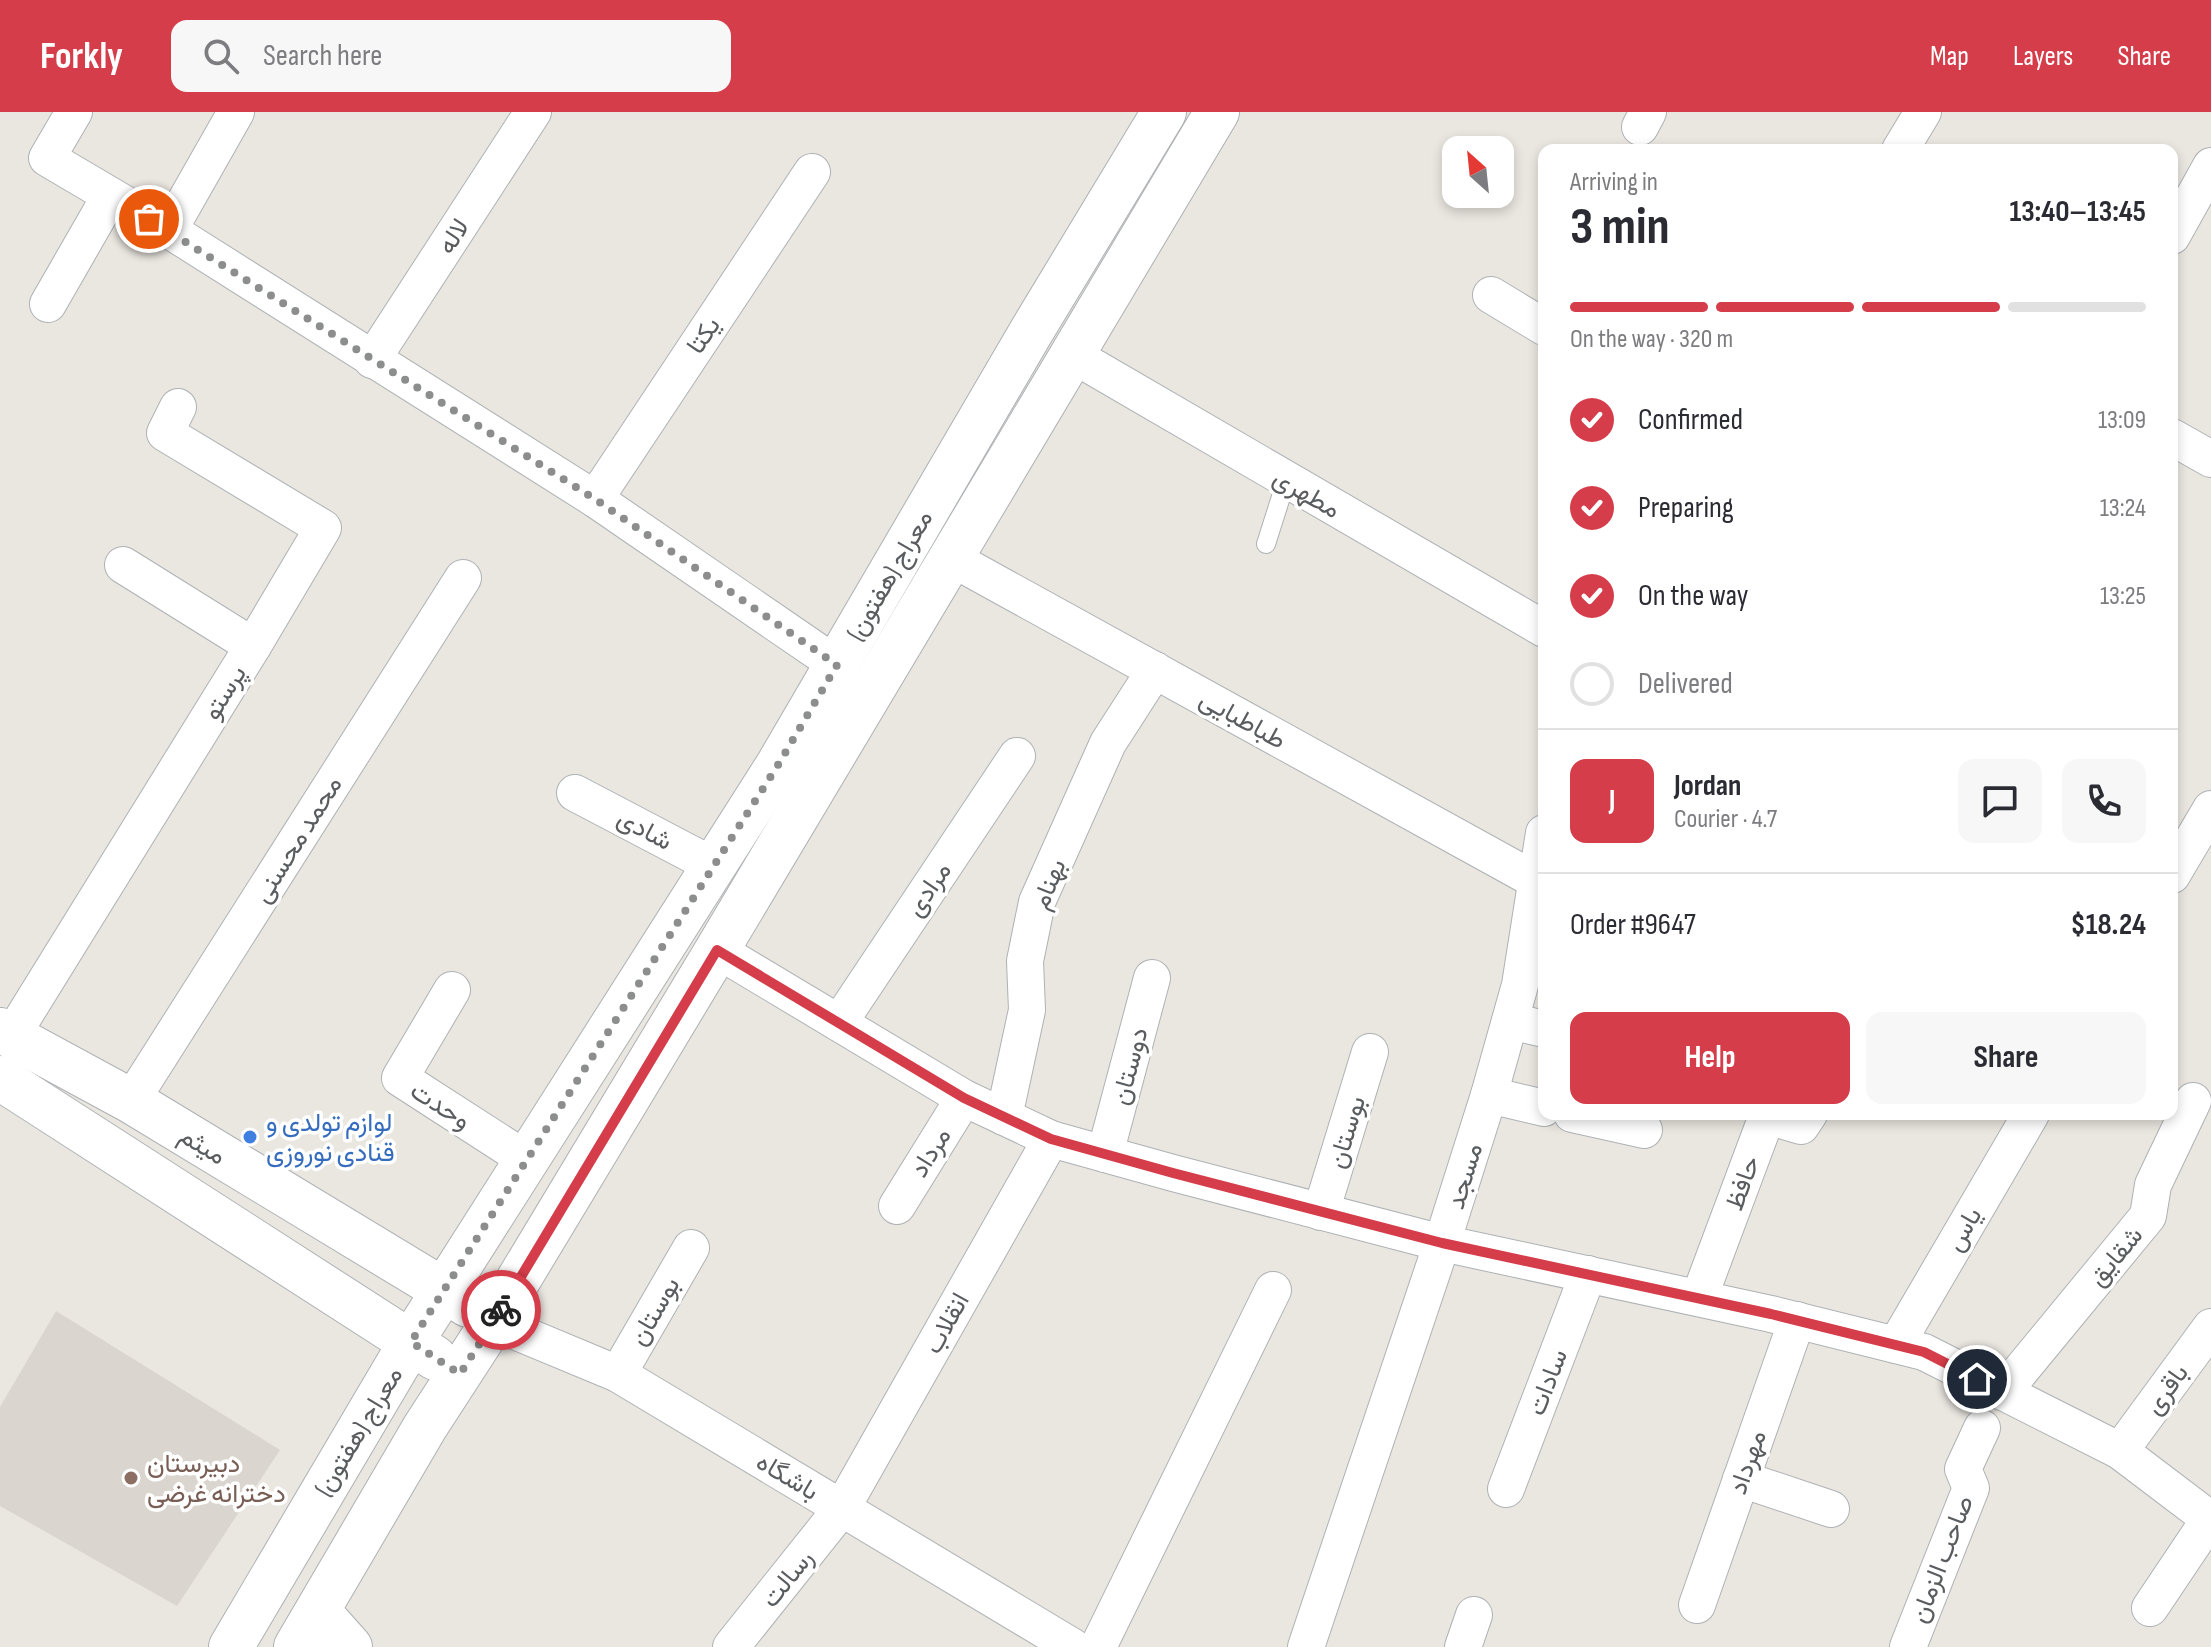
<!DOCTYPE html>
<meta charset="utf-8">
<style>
:root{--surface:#fff;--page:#f7f7f7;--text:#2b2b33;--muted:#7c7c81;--line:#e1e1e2;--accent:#d43d49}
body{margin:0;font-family:"Sofia Sans Condensed",Vazirmatn,sans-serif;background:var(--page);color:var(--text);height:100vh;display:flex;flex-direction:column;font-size:30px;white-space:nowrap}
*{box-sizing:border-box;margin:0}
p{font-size:26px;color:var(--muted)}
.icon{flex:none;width:44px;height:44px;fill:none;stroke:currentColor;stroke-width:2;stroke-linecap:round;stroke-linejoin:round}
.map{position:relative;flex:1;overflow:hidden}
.drawer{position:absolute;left:1538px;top:32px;width:640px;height:976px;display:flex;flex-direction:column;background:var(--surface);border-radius:16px;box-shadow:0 4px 12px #0003}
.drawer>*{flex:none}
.needle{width:52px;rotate:333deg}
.buttons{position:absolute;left:1442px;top:24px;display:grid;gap:16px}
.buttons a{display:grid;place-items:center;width:72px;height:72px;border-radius:16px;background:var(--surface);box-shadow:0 4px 12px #0003;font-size:40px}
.pin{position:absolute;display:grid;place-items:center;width:68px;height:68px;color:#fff;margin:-34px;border:4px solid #fff;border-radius:50%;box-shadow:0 2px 8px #0007}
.courier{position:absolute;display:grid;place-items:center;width:80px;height:80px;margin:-40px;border:6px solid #d43d49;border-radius:50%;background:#fff;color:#222;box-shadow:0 2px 10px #0007}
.summary em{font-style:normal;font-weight:700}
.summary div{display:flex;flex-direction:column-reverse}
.summary{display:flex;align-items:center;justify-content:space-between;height:136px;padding:0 32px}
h1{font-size:52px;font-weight:700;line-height:60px}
.bar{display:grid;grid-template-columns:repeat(4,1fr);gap:12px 8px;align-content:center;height:96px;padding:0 32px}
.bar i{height:10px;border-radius:6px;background:var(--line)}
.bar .active{background:var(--accent)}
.bar p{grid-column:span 4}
.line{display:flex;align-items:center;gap:20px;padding:0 32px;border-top:2px solid var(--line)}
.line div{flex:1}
.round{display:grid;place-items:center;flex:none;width:84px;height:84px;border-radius:16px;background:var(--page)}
ol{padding:0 32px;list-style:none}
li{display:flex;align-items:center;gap:24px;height:88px}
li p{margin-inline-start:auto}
li .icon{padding:8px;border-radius:50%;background:var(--accent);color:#fff;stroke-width:4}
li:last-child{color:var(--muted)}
li i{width:44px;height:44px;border:4px solid var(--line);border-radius:50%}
.action{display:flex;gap:16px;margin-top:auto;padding:16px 32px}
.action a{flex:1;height:92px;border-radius:16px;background:var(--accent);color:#fff;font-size:32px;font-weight:700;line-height:92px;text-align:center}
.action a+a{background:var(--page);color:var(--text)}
header{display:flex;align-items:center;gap:48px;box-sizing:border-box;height:112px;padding:0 40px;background:var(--accent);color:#fff}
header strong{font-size:38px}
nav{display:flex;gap:44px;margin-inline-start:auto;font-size:28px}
.search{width:560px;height:72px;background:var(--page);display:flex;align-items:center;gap:20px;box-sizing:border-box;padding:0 28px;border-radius:16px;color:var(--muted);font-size:30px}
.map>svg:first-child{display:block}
</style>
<header>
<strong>Forkly</strong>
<div class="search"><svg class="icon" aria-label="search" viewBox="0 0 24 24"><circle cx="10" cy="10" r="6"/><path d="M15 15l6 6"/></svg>Search here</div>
<nav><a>Map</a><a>Layers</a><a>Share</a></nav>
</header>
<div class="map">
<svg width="2211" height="1535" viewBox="0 0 2211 1535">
<rect width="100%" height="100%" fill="#eae6e0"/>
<path fill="#dad6cf" d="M56,1199L280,1338L177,1494L0,1394V1295Z"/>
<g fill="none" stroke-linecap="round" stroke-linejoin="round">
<g stroke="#aeb2b5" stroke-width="20">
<path id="lane" d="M1266,432L1286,369"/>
</g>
<g stroke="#aeb2b5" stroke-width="38">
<g id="street">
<path d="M74,0L47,46L169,118L595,387L837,553"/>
<path d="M1640,15L1648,0"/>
<path d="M1900,38L1923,0"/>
<path d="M169,118L236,0"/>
<path d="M2172,124L2211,54"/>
<path d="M1491,183L1544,215"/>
<path d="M48,192L110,84"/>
<path d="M1071,242L1544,517"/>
<path d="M372,248L533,0"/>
<path d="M2172,325L2211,347"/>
<path d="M595,387L812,60"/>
<path d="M951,446L1535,768"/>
<path d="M123,453L253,534"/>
<path d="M575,681L714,754"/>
<path d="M2172,763L2211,697"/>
<path d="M717,838L964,986L1051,1027L1173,1061L1442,1131L1771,1202L1924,1240L2120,1339L2211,1408"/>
<path d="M452,878L400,966L527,1048"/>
<path d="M1510,909L1544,917"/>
<path d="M839,911L1017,644"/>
<path d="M11,925L253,534L323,416L165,321L178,295"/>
<path d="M1489,983L1544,996"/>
<path d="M131,989L463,466"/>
<path d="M1572,1002L1644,1018"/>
<path d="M1004,1005L1027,898L1025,849L1037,790L1108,631L1155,558"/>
<path d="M1105,1042L1152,866"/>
<path d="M897,1094L964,986"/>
<path d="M1321,1100L1370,940"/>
<path d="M1699,1186L1767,1004L1801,1014L1809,1002"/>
<path d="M493,1210L618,1262L1073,1535"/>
<path d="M1896,1233L2031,1002"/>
<path d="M618,1262L691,1136"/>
<path d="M2003,1280L2148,1104L2153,1073L2193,989"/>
<path d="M2120,1339L2211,1215"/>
<path d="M1741,1367L1831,1397"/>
<path d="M1506,1377L1588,1162"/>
<path d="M1697,1493L1797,1208"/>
<path d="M2150,1496L2211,1405"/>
<path d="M731,1535L842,1396L1051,1027"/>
<path d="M1098,1535L1273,1178"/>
<path d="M1306,1535L1442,1131L1489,983L1520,873L1544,721"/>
<path d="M1463,1535L1474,1503"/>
<path d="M1908,1535L1971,1376L1963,1357L1982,1316"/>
</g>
</g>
<g stroke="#adb1b4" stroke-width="46">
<g id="secondary">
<path d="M0,918L131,989L468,1193"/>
<path d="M0,966L435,1246"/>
<path d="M318,1499L350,1535"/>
<path d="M231,1535L411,1230L778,653L1031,220L1164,0"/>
<path d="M296,1535L425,1315L493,1210L717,838L1217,0"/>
</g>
</g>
<use href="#lane" stroke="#fff" stroke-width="18"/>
<use href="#street" stroke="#fff" stroke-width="36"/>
<use href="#secondary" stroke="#fff" stroke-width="44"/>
</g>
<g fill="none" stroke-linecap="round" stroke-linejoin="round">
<path stroke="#8c8d8d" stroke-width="8" stroke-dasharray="0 14.4" d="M149,107L595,387L837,553L778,653L411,1230L460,1262L501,1198"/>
<path stroke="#d43d49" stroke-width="10" d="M501,1198L717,838L964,986L1051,1027L1173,1061L1442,1131L1771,1202L1924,1240L1977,1267"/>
</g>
<circle fill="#3f7fe0" stroke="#fff" stroke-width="3" cx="250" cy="1025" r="8"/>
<circle fill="#8d6e63" stroke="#fff" stroke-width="3" cx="131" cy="1366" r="8"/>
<g text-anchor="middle" stroke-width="7" stroke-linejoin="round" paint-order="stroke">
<g font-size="26" fill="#595d60" stroke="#fff">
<text transform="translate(453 124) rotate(-57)" y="9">لاله</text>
<text transform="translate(703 223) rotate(-56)" y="9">یکتا</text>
<text transform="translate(1307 381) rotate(30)" y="9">مطهری</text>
<text transform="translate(889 463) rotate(-60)" y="9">معراج (هفتون)</text>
<text transform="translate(224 580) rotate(-58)" y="9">پرستو</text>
<text transform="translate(1243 607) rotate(29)" y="9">طباطبایی</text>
<text transform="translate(645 717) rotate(28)" y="9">شادی</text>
<text transform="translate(297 727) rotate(-58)" y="9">محمد محسنی</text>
<text transform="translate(1048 772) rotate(-68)" y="9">بهنام</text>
<text transform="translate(928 777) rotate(-56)" y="9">مرادی</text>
<text transform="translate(1129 954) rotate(-75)" y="9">دوستان</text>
<text transform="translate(441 993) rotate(33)" y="9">وحدت</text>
<text transform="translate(1346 1020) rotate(-73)" y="9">بوستان</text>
<text transform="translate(203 1033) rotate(31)" y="9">میثم</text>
<text transform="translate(930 1040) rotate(-58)" y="9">مرداد</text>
<text transform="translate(1464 1064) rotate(-73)" y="9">مسجد</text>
<text transform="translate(1742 1071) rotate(-70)" y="9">حافظ</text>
<text transform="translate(1963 1117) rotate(-60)" y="9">یاس</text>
<text transform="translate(2115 1144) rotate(-50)" y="9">شقایق</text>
<text transform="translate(654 1199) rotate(-60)" y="9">بوستان</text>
<text transform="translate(946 1211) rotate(-61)" y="9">انقلاب</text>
<text transform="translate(1547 1270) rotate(-69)" y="9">سادات</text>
<text transform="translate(2166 1277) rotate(-54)" y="9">باقری</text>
<text transform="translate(358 1319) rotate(-59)" y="9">معراج (هفتون)</text>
<text transform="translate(1747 1350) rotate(-71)" y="9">مهرداد</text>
<text transform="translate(788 1364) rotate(31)" y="9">باشگاه</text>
<text transform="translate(1941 1447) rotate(-69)" y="9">صاحب الزمان</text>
<text transform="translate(787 1466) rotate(-51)" y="9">رسالت</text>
</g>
<g font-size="26" fill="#366cbe" stroke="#fff" text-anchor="start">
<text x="266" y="1019">لوازم تولدی و<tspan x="266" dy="30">قنادی نوروزی</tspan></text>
</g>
<g font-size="26" fill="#785e54" stroke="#fff" text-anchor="start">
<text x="147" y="1360">دبیرستان<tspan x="147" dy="30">دخترانه غرضی</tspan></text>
</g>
</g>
</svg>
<div class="buttons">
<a><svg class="needle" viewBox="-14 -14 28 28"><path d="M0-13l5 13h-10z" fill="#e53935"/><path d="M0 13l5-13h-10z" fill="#7c7c81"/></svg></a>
</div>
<div class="pin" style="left:149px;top:107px;background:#ea580c"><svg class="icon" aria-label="bag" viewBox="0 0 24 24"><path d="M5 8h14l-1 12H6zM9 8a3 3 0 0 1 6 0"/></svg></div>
<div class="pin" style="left:1977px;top:1267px;background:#1f2937"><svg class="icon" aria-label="home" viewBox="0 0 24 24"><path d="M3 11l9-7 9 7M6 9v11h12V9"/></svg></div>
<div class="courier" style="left:501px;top:1198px"><svg class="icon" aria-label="bike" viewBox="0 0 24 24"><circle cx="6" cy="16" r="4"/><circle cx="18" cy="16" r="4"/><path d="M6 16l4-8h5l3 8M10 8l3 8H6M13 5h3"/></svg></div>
<section class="drawer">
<div class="summary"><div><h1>3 min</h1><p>Arriving in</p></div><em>13:40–13:45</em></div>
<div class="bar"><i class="active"></i><i class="active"></i><i class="active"></i><i></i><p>On the way · 320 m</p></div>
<ol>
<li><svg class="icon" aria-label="check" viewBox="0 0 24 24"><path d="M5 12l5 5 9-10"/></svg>Confirmed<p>13:09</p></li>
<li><svg class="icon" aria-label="check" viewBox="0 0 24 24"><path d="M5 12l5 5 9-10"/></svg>Preparing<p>13:24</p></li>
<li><svg class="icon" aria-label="check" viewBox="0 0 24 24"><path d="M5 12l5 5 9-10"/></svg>On the way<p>13:25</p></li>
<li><i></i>Delivered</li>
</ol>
<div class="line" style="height:144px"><b class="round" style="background:var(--accent);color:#fff">J</b><div><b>Jordan</b><p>Courier · 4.7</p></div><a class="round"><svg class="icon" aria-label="chat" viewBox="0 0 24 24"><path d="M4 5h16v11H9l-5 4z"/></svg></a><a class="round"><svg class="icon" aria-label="phone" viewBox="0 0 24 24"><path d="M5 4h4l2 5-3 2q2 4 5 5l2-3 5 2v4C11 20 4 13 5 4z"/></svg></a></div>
<div class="line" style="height:104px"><div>Order #9647</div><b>$18.24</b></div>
<div class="action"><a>Help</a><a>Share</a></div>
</section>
</div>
